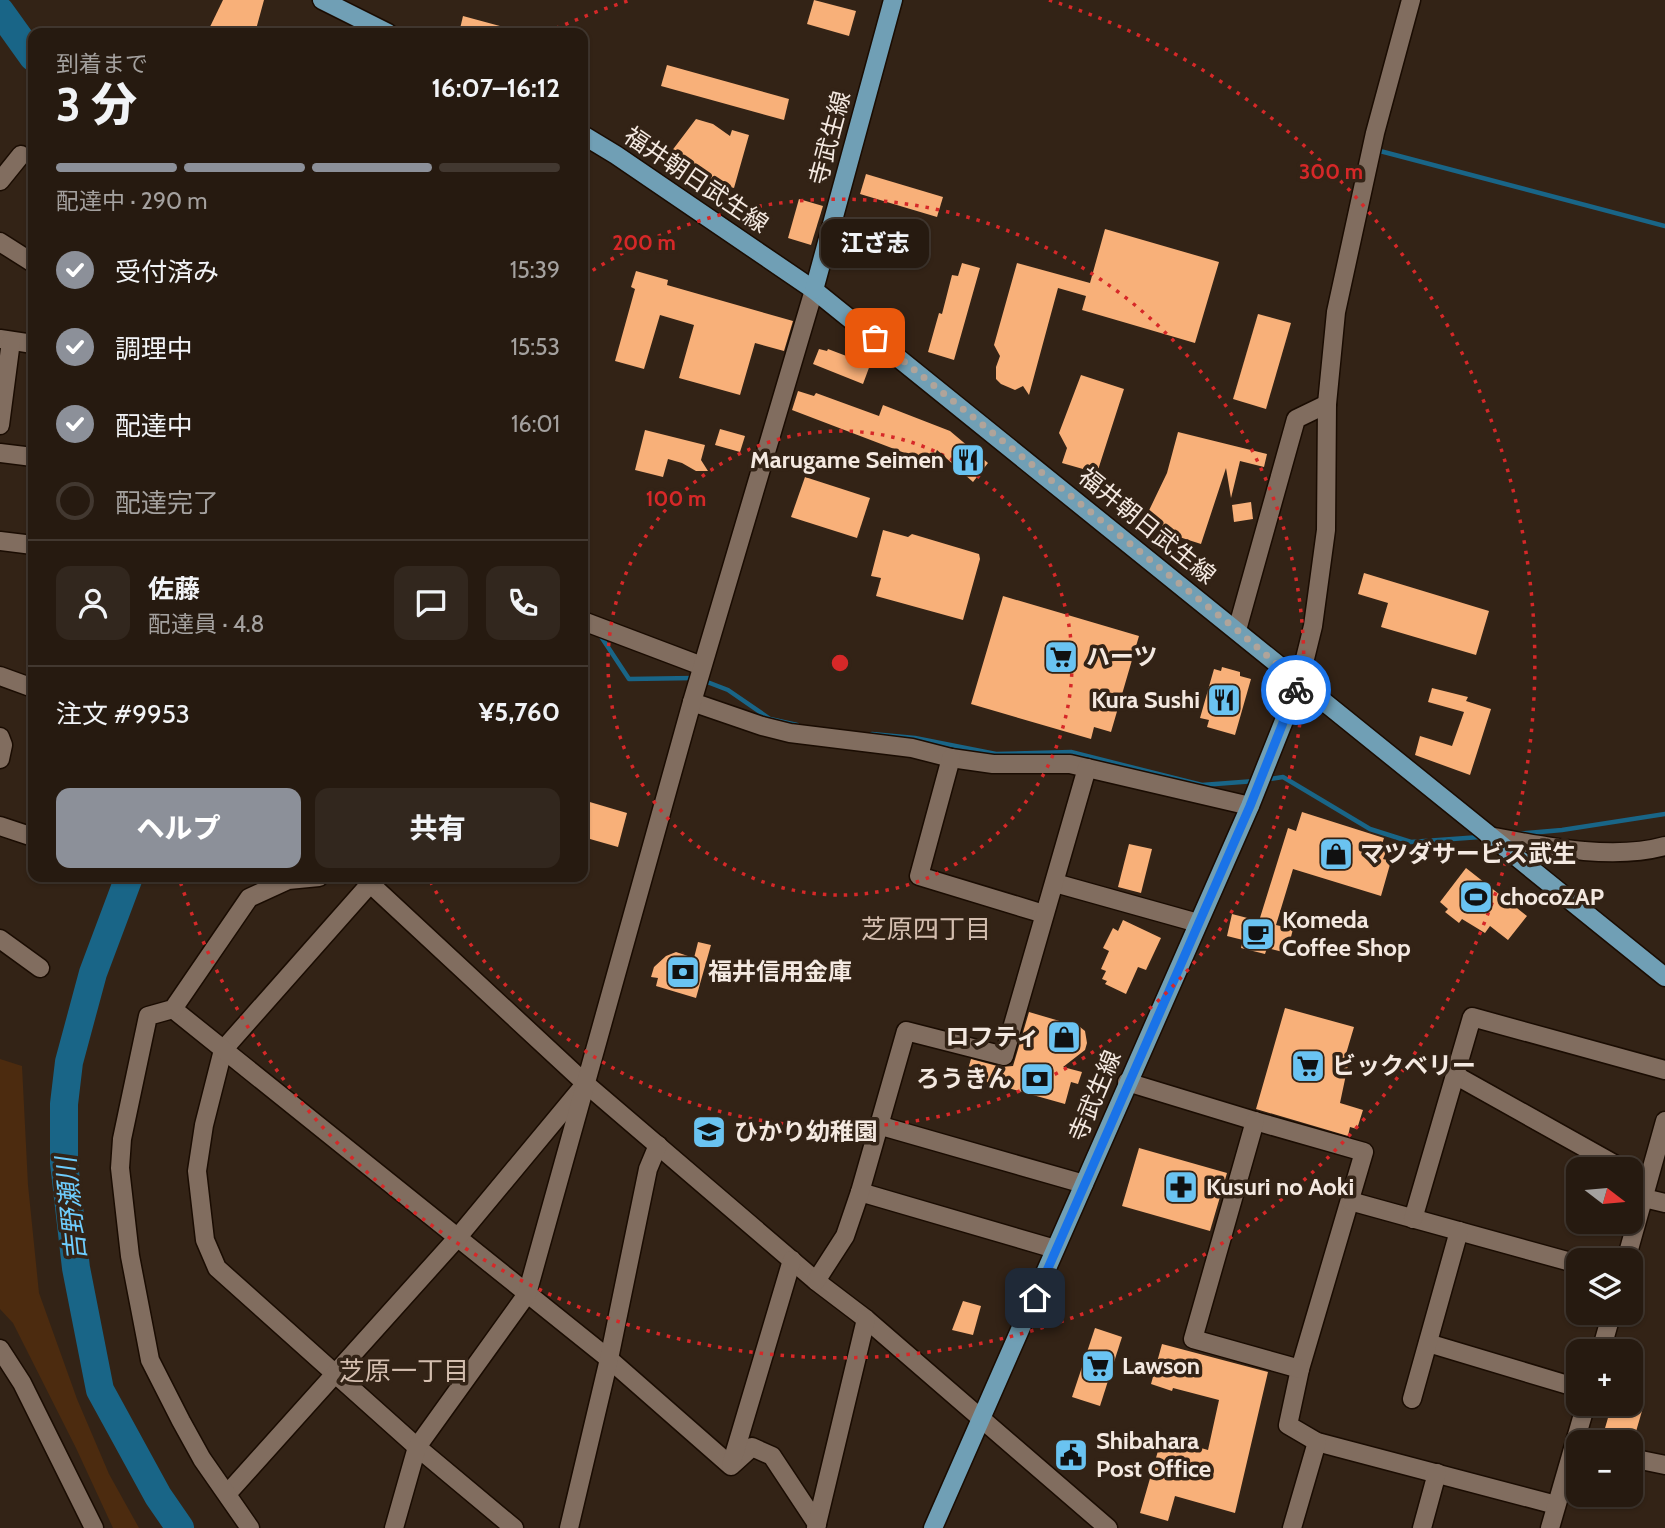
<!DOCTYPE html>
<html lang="ja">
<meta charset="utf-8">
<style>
:root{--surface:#261a10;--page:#32271e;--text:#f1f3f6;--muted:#a4a19f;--line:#423830;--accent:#8c9099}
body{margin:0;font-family:Cabin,"Noto Sans JP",sans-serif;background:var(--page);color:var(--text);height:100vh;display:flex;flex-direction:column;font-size:26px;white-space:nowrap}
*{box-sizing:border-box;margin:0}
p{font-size:23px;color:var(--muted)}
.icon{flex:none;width:38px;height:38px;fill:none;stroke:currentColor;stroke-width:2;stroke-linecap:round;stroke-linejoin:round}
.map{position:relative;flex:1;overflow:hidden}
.sheet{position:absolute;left:28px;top:28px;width:560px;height:854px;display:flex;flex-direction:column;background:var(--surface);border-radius:14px;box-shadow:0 2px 5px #0004,0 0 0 2px var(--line)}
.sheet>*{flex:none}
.needle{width:46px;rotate:106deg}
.tools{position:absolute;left:1566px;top:1157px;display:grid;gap:14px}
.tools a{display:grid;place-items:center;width:77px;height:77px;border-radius:14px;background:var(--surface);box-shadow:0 2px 5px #0004,0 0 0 2px var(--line);font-size:35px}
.pin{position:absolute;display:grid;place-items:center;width:60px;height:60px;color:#fff;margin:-30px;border-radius:14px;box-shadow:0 4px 10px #0006}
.courier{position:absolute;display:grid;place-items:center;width:70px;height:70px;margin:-35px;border:5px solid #1a73e8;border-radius:50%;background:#fff;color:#222;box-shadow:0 2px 9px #0007}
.bubble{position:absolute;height:49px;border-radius:14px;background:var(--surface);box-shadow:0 2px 5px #0004,0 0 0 2px var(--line);font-size:23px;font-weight:800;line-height:49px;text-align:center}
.head em{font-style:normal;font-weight:800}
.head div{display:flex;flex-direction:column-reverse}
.head{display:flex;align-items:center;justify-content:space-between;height:119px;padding:0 28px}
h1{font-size:46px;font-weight:800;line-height:52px}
.bar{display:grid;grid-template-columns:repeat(4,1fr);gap:10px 7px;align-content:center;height:84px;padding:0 28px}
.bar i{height:9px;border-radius:5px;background:var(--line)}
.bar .active{background:var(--accent)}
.bar p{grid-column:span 4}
.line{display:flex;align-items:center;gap:18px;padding:0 28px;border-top:2px solid var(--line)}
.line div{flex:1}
.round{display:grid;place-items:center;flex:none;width:74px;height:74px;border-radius:14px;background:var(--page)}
ol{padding:0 28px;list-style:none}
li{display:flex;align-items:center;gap:21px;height:77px}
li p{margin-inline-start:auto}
li .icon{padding:7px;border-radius:50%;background:var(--accent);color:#fff;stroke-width:4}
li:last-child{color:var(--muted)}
li i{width:38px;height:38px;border:4px solid var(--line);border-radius:50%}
.button{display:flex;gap:14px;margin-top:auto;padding:14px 28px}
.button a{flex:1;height:80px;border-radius:14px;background:var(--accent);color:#fff;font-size:28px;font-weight:800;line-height:80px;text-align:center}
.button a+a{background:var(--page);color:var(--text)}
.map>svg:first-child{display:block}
</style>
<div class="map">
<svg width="1665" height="1528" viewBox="0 0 1665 1528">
<rect width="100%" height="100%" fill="#332316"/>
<path fill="#4c2b0f" d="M0,1059L22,1066L28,1185L39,1293L77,1399L109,1474L139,1528H113L76,1448L13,1323L0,1309Z"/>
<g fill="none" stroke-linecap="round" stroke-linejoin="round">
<g stroke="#196587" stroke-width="4.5">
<path d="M1377,154L1380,151L1665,226"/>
<path d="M598,632L629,679L694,678"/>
<path d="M702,680L728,690L770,719L797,725"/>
<path d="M872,734L915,738L996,754L1071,752L1202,785L1255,781"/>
<path d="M1264,780L1283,777L1370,829L1411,842L1480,837"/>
<path d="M1517,834L1562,830L1665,814"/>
</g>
<g stroke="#196587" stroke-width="28">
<path d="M0,11L33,57"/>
<path d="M129,877L93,973L69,1062L64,1104V1163L76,1268L100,1390L158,1496L180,1528"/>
</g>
</g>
<g fill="#f8b079">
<path d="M223,0H264L255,33H207Z"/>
<path d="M814,0L856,11L849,36L807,24Z"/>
<path d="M463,16L511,29L510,33H459Z"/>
<path d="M667,65L789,99L784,120L661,86Z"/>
<path d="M696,119L713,124L730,136L732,130L749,135L734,188L716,183L690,167L685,168L671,158V152Z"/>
<path d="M866,174L943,197L937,217L860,194Z"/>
<path d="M799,199L823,206L811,245L788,238Z"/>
<path d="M1105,229L1219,262L1195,343L1082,310L1086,296L1058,288L1029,395L1023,386L1015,390L1001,384L996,379V367L1000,356L994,345L1017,263L1090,283Z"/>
<path d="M962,263L980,268L954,360L928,352L939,313L942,314L952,275L958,276Z"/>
<path d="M636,271L668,280L667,285L793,321L784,351L755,343L740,395L679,378L694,325L660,315L644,369L615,361L635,289L631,287Z"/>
<path d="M1258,314L1291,323L1266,409L1233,399Z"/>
<path d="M819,349L827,351L828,349L870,365L863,384L813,364Z"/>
<path d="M1081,375L1124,389L1097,473L1062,463L1067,448L1059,433Z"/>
<path d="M798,391L814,396L816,393L879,416L883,405L950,431L988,463L973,482L937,450L931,463L792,410Z"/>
<path d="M720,429L745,436L740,452L715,445Z"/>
<path d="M645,430L705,445L701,460L708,471H696L682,463L668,459L663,477L635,470Z"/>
<path d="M1178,432L1267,454L1264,467L1240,461L1231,498L1226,468L1201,544L1142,525L1167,473Z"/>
<path d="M805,477L870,498L857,538L791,517Z"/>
<path d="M1251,502L1253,519L1234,522L1232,505Z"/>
<path d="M883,530L908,537L912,534L979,554L980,559L963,620L876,596L881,578L871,576Z"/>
<path d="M1364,573L1489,611L1476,655L1381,627L1388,603L1358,594Z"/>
<path d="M1003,596L1139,636L1111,732L1094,727L1091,739L971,704Z"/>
<path d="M1222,667L1240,672V676L1251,679L1235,735L1207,727L1209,720L1200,718L1214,669L1221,671Z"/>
<path d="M1432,688L1468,697L1466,701L1491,709L1470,775L1415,755L1420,736L1452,746L1464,712L1428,702Z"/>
<path d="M583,800L627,813L618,847L583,837Z"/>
<path d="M1302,812L1384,838L1381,847L1387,849L1383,859L1391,861L1381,896L1293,869L1276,925L1293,929L1287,953L1267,948L1265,954L1241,948L1243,940L1227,936L1232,914L1259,921L1288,828L1296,831Z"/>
<path d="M1129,844L1152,849L1141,893L1118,887Z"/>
<path d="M1466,868L1527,916L1508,940L1490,926L1485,933L1462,919L1459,923L1445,912L1448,909L1440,902Z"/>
<path d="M1123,920L1161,938L1146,970L1138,967L1126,994L1105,984L1107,981L1102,979L1106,971L1101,969L1109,951L1103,948L1113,928L1118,931Z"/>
<path d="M698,942L711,945L696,998L656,986L658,978L651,977L654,967L666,956L676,952L694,958Z"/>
<path d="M1285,1008L1354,1027L1343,1064L1348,1065L1340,1103L1363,1110L1357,1129L1350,1127L1348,1136L1256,1109Z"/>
<path d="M1029,1012L1080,1027L1085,1031L1087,1043L1085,1050L1063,1067L1082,1072L1078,1084L1071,1082L1065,1104L966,1076L971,1059L1001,1067L1013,1066Z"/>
<path d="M1139,1148L1227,1173L1210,1231L1122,1206Z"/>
<path d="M963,1301L981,1306L973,1335L952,1330Z"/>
<path d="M1095,1328L1122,1337L1100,1406L1072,1397Z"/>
<path d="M1162,1344L1268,1372L1235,1513L1175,1496L1168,1521L1140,1513L1162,1437L1208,1450L1219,1400L1173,1388L1172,1391L1151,1384Z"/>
<path d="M1612,1404H1644L1633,1442H1601Z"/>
</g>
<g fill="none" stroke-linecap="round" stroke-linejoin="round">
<g stroke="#1a0c02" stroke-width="21">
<g id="minor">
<path d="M0,181L21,155"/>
<path d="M0,242L33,263"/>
<path d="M0,339L33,344"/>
<path d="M0,425L11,341"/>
<path d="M0,453L33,457"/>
<path d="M0,541L33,545"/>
<path d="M583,621L702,666"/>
<path d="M1237,630L1296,419L1327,404"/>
<path d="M0,676L33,688"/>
<path d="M1299,683L1313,626L1326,530L1327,404L1336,312L1375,133L1411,0"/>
<path d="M692,702L762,726L790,733L912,748L951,758L993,764H1070L1250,806"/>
<path d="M0,737L3,745L0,759"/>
<path d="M951,758L919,876L1044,914"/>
<path d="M0,826L33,837"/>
<path d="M1489,836C1543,846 1612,861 1665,846"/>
<path d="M363,877L586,1084L816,1281L866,1319L1108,1528"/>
<path d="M1055,883L1198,923"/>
<path d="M369,885L223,1050L204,1125L197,1171L205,1240L217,1268L417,1447L514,1528"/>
<path d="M0,939L40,968"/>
<path d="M173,1009L609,1359L731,1466L752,1447L772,1456L817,1524"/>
<path d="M1455,1075L1623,1169"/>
<path d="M1127,1082L1255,1121L1364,1152L1300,1369L1288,1425L1317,1442L1556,1505"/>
<path d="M1255,1121L1193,1339L1300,1369"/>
<path d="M878,1125L1084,1184"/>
<path d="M860,1192L1055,1249"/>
<path d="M1644,1198L1665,1203"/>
<path d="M1350,1201L1578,1264"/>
<path d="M1413,1219L1472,1017L1665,1070"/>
<path d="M1626,1260L1665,1121"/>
<path d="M816,1281L845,1236L860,1192L906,1031L1004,1056L1087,768"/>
<path d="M1428,1343L1578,1388"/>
<path d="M0,1349L22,1383L94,1528"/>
<path d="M1601,1351L1612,1312"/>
<path d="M1412,1399L1459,1231"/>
<path d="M1631,1458L1665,1465"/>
<path d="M731,1465L792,1260"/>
<path d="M227,1494L458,1237L581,1089"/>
<path d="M250,1528L202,1459L181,1421L150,1360L146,1339L130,1256L120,1168L122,1139L148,1016L173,1009L249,898L288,880L319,877"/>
<path d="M394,1528L417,1447L527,1294L692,702L814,290"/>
<path d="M569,1528L609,1359L648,1169L658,1145"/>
<path d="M816,1528L866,1319"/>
<path d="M1292,1528L1317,1442"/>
<path d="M1422,1528L1437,1473"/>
<path d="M1550,1528L1586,1404"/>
</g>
</g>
<g stroke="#1a0c02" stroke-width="21">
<g id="major">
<path d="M322,0L388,33"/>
<path d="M583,135L616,155L814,290L1665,977"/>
<path d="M814,290L893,0"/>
<path d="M933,1528L1250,806L1299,683"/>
</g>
</g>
<use href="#minor" stroke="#816d5f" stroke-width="18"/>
<use href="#major" stroke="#709fb5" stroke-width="18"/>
</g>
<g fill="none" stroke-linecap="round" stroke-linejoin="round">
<path stroke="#b0a49a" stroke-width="7" stroke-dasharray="0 12.6" d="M875,338L1237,630L1299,683L1296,690"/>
<path stroke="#1a73e8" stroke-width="9" d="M1035,1298L1250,806L1296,690"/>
</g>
<g fill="none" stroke="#d62828" stroke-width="3.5" stroke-dasharray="3.5 7">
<circle cx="840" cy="663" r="232"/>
<path d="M584 276A464 464 0 1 1 428 877"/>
<path d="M546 33A695 695 0 0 1 631 0M1049 0A695 695 0 1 1 179 878"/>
</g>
<defs>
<g id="restaurant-square" transform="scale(1.75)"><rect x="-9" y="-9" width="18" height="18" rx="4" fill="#6ac3f1" stroke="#332316"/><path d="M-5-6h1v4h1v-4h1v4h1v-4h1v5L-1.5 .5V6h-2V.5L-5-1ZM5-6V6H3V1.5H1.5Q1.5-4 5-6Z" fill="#111"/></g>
<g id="supermarket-square" transform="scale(1.75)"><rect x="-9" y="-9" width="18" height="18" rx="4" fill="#6ac3f1" stroke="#332316"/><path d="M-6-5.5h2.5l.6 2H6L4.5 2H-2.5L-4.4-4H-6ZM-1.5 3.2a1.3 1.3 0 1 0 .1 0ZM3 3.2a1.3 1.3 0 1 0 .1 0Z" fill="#111"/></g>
<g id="shop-square" transform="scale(1.75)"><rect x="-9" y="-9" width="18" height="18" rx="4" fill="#6ac3f1" stroke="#332316"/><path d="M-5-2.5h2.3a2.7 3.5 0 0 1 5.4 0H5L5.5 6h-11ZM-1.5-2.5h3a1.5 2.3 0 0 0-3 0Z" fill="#111"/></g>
<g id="stadium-square" transform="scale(1.75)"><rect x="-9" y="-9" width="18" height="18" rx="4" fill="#6ac3f1" stroke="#332316"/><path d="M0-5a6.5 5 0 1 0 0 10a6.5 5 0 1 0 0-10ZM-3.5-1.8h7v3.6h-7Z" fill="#111"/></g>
<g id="cafe-square" transform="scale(1.75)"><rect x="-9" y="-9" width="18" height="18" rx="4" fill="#6ac3f1" stroke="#332316"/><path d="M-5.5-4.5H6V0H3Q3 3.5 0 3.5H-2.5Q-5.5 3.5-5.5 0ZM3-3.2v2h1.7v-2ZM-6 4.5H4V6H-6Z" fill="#111"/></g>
<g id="bank-square" transform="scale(1.75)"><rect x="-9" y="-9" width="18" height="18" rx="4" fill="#6ac3f1" stroke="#332316"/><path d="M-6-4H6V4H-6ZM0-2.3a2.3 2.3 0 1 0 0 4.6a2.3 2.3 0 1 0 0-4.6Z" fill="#111"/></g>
<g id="school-square" transform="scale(1.75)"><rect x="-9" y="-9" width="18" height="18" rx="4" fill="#6ac3f1" stroke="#332316"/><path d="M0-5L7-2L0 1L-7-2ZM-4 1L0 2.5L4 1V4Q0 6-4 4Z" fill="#111"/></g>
<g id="pharmacy-square" transform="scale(1.75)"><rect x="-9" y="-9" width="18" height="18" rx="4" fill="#6ac3f1" stroke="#332316"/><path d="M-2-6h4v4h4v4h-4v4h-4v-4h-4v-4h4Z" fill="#111"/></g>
<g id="civic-square" transform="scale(1.75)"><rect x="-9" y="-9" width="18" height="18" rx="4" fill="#6ac3f1" stroke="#332316"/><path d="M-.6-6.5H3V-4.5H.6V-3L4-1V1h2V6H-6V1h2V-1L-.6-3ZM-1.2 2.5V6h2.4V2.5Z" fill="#111"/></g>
</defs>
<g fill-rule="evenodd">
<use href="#restaurant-square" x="968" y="460"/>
<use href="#supermarket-square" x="1061" y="657"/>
<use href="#restaurant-square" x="1224" y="700"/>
<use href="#shop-square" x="1336" y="854"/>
<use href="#stadium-square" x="1476" y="897"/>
<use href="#cafe-square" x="1258" y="934"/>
<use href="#bank-square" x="683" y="972"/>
<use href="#shop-square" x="1064" y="1037"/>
<use href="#supermarket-square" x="1308" y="1066"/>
<use href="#bank-square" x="1037" y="1079"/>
<use href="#school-square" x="709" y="1132"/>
<use href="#pharmacy-square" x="1181" y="1187"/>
<use href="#supermarket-square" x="1098" y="1366"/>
<use href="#civic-square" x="1071" y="1455"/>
</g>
<g text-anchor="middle" stroke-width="7" stroke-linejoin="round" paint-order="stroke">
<g font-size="24" fill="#f4e9e1" stroke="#332316">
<text transform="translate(830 138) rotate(-75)" y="8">寺武生線</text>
<text transform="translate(696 180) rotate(34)" y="8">福井朝日武生線</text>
<text transform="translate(1147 526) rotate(39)" y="8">福井朝日武生線</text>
<text transform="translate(1095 1096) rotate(-67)" y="8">寺武生線</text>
</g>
<g font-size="24" font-weight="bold" fill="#f4e9e1" stroke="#332316" text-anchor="start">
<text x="944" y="468" text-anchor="end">Marugame Seimen</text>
<text x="1086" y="665">ハーツ</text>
<text x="1200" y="708" text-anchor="end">Kura Sushi</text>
<text x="1360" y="862">マツダサービス武生</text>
<text x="1500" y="905">chocoZAP</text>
<text x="1282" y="928">Komeda<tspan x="1282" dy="28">Coffee Shop</tspan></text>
<text x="708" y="980">福井信用金庫</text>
<text x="1040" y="1045" text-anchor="end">ロフティ</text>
<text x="1332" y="1074">ビックベリー</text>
<text x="1012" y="1087" text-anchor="end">ろうきん</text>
<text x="734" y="1140">ひかり幼稚園</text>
<text x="1206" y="1195">Kusuri no Aoki</text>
<text x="1122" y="1374">Lawson</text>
<text x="1096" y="1449">Shibahara<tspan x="1096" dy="28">Post Office</tspan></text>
</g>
<g font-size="26" fill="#d4beaf" stroke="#332316">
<text x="926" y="938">芝原四丁目</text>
<text x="404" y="1380">芝原一丁目</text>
</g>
<g font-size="26" font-style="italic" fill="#6ecdfd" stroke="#332316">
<text transform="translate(71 1209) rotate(-96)" y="9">吉野瀬川</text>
</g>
</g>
<circle cx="840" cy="663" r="10" fill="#d62828" stroke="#332316" stroke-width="3.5"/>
<g font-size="21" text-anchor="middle" font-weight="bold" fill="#d62828" stroke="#332316" stroke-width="7" stroke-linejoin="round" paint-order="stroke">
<text x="1331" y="179">300 m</text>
<text x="644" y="250">200 m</text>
<text x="676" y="506">100 m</text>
</g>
</svg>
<div class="tools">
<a><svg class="needle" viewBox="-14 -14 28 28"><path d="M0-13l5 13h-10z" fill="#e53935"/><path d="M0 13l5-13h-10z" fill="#a4a19f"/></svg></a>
<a><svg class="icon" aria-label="layers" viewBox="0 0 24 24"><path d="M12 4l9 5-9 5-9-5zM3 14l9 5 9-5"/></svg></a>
<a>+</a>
<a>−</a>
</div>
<div class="pin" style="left:875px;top:338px;background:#ea580c"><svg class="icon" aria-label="bag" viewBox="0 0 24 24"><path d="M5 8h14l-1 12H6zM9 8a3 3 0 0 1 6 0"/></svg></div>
<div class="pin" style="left:1035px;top:1298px;background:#1f2937"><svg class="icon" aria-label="home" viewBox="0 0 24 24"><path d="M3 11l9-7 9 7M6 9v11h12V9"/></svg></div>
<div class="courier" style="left:1296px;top:690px"><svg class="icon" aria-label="bike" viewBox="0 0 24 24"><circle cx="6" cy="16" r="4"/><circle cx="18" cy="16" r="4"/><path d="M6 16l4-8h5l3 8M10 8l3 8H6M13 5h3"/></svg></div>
<div class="bubble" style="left:821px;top:219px;width:108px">江ざ志</div>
<section class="sheet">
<div class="head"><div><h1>3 分</h1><p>到着まで</p></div><em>16:07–16:12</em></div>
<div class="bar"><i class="active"></i><i class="active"></i><i class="active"></i><i></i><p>配達中 · 290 m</p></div>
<ol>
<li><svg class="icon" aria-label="check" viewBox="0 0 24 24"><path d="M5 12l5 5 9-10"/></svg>受付済み<p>15:39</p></li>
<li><svg class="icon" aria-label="check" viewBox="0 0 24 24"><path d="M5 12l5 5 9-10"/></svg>調理中<p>15:53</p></li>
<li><svg class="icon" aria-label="check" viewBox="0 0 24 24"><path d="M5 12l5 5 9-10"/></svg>配達中<p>16:01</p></li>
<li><i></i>配達完了</li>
</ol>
<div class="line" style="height:126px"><a class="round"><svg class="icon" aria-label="person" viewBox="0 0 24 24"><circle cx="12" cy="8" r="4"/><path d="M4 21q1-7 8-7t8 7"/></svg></a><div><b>佐藤</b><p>配達員 · 4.8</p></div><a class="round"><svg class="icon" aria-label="chat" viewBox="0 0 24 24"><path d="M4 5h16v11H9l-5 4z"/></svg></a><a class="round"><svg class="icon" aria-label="phone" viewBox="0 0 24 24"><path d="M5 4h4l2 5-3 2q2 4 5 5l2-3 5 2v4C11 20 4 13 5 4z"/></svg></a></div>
<div class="line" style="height:91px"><div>注文 #9953</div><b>¥5,760</b></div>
<div class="button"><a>ヘルプ</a><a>共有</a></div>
</section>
</div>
